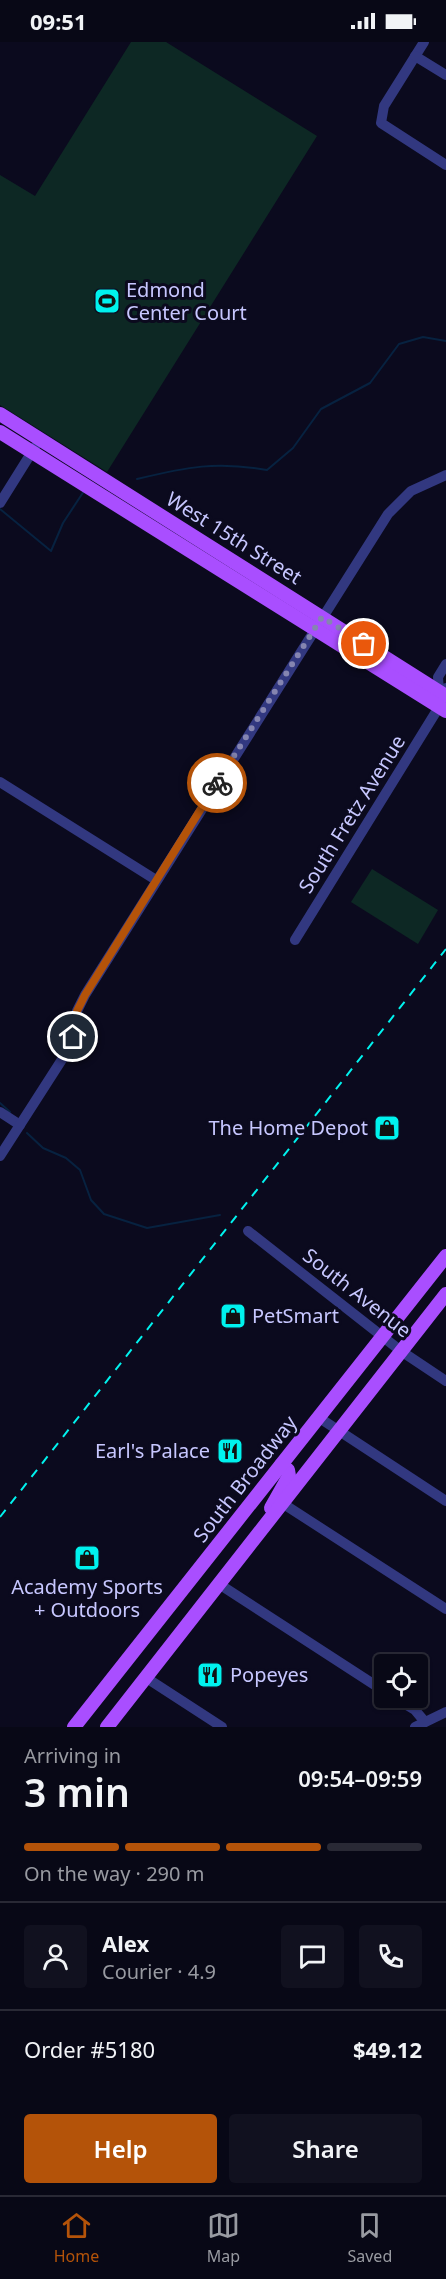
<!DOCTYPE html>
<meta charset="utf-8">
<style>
:root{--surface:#080816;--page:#11111f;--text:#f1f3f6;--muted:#989aa1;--line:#292935;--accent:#b45309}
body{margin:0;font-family:"Noto Sans",sans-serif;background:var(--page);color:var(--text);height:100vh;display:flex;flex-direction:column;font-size:22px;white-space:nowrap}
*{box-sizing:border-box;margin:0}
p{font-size:20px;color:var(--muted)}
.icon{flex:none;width:33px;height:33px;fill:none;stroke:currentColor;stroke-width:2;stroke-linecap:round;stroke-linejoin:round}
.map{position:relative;height:1685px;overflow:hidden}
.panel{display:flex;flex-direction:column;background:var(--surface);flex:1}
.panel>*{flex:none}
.fabs{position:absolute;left:374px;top:1612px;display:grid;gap:12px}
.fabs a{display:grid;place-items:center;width:54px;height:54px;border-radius:6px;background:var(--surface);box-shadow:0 2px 4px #0004,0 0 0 2px var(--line);font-size:30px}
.pin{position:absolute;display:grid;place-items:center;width:51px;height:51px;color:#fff;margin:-26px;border:3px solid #fff;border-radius:50%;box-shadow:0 2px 6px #0007}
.courier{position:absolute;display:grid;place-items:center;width:60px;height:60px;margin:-30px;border:4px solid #b45309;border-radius:50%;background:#fff;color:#222;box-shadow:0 2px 8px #0007}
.overview em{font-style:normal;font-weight:600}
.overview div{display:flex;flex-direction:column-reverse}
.overview{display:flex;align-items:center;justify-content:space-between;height:102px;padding:0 24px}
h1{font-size:39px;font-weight:600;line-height:45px}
.bar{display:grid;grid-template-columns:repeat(4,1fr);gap:9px 6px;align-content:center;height:72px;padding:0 24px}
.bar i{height:8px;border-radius:4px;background:var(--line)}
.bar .current{background:var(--accent)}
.bar p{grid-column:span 4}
.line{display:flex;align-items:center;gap:15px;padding:0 24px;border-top:2px solid var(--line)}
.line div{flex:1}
.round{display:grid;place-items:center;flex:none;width:63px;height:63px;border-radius:6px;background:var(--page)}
.cta{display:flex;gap:12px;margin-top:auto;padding:12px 24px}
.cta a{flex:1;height:69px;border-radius:6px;background:var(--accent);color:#fff;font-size:24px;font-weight:600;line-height:69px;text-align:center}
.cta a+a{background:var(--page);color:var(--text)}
.status{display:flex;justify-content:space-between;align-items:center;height:42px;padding:0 30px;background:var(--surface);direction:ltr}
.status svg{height:16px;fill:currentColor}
.tab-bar{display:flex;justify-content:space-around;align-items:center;height:84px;border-top:2px solid var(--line);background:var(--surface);font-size:16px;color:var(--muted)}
.tab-bar a{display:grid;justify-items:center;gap:3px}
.tab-bar .current{color:var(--accent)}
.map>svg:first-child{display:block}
</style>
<div class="status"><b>09:51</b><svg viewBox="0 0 49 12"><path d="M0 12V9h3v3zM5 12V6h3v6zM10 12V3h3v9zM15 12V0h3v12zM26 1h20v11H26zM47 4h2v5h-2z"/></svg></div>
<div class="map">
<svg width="446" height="1685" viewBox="0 0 446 1685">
<rect width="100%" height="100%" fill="#0b0a1e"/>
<g fill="#0d2824">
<path d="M131,0H166L317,94L107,430L0,363V133L35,154Z"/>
<path d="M372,827L438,868L418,902L351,860Z"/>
</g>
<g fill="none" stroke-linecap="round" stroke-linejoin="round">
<g stroke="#072240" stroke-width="2">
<path d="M137,437C187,425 216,419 267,428L293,406L321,367L370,341L399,302L423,295L446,299"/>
<path d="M0,467L51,509L63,481L84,449"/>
<path d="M0,1061L10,1070"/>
<path d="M27,1091L43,1106L66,1116L80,1128L91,1158L104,1172L147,1186L220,1173"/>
</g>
<g stroke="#323880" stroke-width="10">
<path d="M424,0L384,64L381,81L446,123"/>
<path d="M415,14L446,33"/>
<path d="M0,461L35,405"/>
<path d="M446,622L438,635L439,650L446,646"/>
<path d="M0,740L156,838"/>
<path d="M295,898L439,665"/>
<path d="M0,1070L20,1083"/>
<path d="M0,1114L70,1005L77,969L85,953L388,472L411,449L446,433"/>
<path d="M248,1189L401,1309L446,1339"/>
<path d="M318,1375L446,1459"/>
<path d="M282,1461L446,1567"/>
<path d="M219,1542L384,1649"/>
<path d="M145,1635L222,1685"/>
<path d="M395,1656L415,1668L425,1680"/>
<path d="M415,1685L446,1670"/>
</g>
<g stroke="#a94eff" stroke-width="14">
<path d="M0,372L446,654"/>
<path d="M0,390L446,669"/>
<path d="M271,1466L289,1434L288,1428L281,1423"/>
<path d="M74,1685L446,1214"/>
<path d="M107,1685L446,1252"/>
</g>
<path stroke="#00f2ee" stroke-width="2" stroke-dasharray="9 8" stroke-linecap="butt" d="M0,1475L446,907"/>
</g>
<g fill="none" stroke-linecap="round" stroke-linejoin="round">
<path stroke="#8585b0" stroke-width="6" stroke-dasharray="0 10.8" d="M217,741L322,575L364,602"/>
<path stroke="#b45309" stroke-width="8" d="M73,995L77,969L85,953L217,741"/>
</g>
<defs>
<g id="stadium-square" transform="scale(1.35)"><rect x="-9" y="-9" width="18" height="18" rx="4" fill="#00f2ee" stroke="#0b0a1e"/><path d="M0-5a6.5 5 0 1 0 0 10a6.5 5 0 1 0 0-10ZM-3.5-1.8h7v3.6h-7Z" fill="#111"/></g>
<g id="shop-square" transform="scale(1.35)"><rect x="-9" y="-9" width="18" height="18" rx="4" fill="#00f2ee" stroke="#0b0a1e"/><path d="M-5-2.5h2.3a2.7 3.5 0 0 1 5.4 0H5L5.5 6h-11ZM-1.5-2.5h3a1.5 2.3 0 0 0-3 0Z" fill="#111"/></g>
<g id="restaurant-square" transform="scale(1.35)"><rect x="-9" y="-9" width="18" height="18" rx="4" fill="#00f2ee" stroke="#0b0a1e"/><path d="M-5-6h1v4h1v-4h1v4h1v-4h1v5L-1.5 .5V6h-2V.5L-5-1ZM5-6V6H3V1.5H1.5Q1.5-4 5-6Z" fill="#111"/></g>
</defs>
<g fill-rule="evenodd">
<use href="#stadium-square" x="107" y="259"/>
<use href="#shop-square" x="387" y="1086"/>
<use href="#shop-square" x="233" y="1274"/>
<use href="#restaurant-square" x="230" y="1409"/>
<use href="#shop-square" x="87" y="1516"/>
<use href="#restaurant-square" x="210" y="1633"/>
</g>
<g text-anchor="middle" stroke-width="6" stroke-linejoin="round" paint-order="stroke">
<g font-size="20" fill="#c7c7ff" stroke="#0b0a1e" text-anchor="start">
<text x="126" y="255">Edmond<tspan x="126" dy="23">Center Court</tspan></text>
<text x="368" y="1093" text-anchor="end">The Home Depot</text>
<text x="252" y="1281">PetSmart</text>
<text x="210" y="1416" text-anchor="end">Earl's Palace</text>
<text x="87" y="1552" text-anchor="middle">Academy Sports<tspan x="87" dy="23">+ Outdoors</tspan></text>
<text x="230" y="1640">Popeyes</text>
</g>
<g font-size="20" fill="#c7c7ff" stroke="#0b0a1e">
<text transform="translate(234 496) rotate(32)" y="7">West 15th Street</text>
<text transform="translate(352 772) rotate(-58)" y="7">South Fretz Avenue</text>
<text transform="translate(357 1251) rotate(38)" y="7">South Avenue</text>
<text transform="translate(245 1437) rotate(-52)" y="7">South Broadway</text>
</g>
</g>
</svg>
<div class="fabs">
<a><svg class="icon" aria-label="locate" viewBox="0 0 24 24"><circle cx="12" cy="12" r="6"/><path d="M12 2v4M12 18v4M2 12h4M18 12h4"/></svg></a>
</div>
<div class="pin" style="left:364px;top:602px;background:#ea580c"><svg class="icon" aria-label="bag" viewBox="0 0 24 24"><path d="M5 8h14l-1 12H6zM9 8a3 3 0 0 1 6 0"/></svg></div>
<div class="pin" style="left:73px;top:995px;background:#1f2937"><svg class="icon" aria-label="home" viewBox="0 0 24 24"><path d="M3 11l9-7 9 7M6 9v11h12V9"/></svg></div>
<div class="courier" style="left:217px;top:741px"><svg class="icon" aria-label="bike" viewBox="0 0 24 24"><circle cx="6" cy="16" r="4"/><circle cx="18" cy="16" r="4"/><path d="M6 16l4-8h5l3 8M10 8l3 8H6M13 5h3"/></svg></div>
</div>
<section class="panel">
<div class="overview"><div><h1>3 min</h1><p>Arriving in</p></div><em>09:54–09:59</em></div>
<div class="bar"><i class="current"></i><i class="current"></i><i class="current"></i><i></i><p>On the way · 290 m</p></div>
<div class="line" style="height:108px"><a class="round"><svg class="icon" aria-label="person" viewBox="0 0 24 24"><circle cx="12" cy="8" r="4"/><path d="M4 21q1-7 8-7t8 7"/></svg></a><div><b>Alex</b><p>Courier · 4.9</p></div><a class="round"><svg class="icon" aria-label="chat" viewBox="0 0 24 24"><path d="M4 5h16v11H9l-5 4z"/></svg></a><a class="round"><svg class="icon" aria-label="phone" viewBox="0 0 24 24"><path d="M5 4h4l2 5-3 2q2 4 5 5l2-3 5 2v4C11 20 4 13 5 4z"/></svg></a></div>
<div class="line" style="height:78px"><div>Order #5180</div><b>$49.12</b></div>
<div class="cta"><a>Help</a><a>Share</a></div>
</section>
<nav class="tab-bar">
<a class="current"><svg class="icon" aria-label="home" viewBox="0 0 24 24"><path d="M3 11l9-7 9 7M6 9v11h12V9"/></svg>Home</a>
<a><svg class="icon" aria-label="map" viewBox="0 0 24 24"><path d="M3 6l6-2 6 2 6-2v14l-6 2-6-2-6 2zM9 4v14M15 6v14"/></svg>Map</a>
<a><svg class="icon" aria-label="saved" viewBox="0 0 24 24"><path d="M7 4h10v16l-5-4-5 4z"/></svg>Saved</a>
</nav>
